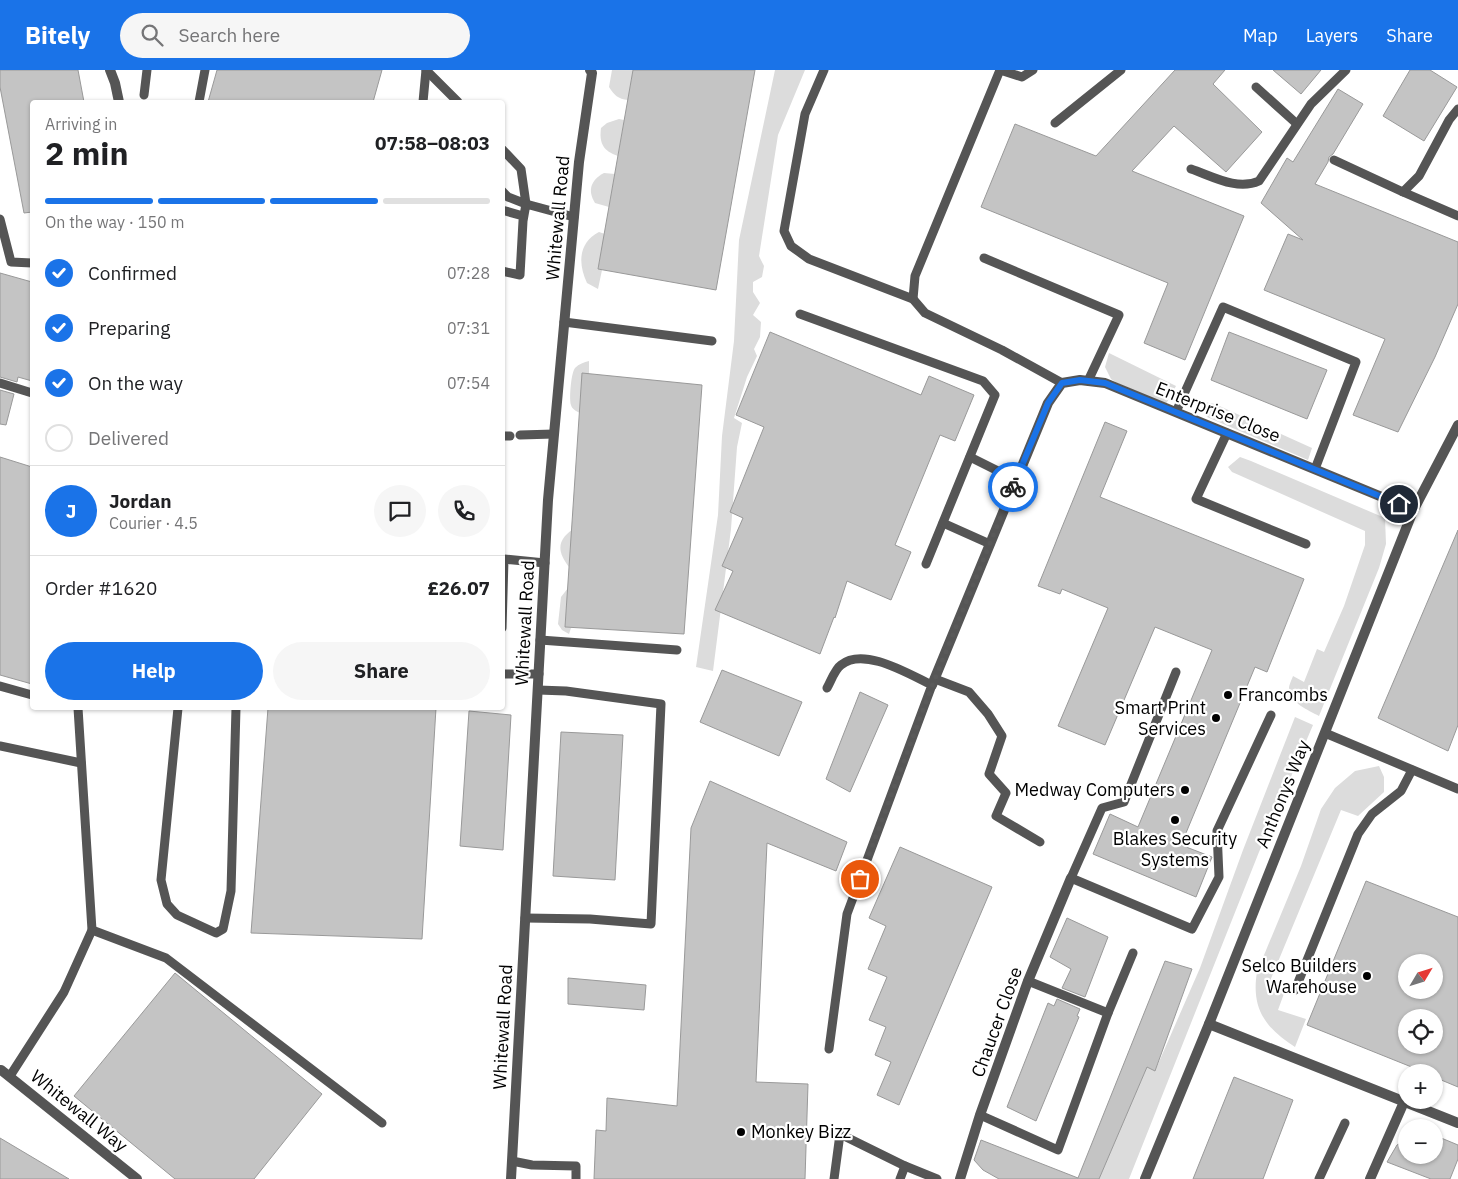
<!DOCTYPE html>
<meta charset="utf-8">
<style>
:root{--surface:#fff;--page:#f6f6f6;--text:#202124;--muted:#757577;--line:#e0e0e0;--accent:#1a73e8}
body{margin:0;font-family:"IBM Plex Sans",sans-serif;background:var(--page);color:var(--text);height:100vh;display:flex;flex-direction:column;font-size:19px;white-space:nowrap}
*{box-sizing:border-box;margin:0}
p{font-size:16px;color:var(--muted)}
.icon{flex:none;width:28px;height:28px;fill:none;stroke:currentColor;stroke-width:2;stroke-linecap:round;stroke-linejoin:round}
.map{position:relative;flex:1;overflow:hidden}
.details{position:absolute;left:30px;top:30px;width:475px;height:610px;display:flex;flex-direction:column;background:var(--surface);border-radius:5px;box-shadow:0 1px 4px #0004}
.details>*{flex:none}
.needle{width:32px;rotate:52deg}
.buttons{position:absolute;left:1398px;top:884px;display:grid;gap:10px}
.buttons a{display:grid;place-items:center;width:45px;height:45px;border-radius:50%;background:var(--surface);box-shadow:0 1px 4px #0004;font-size:25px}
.pin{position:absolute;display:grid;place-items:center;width:42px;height:42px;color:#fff;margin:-21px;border:2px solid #fff;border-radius:50%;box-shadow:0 1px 5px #0007}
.courier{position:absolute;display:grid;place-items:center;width:50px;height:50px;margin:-25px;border:4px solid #1a73e8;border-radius:50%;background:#fff;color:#222;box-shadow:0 1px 6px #0007}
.headline em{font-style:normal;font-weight:800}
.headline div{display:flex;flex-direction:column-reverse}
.headline{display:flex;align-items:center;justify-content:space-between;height:85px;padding:0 15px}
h1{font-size:32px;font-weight:800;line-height:38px}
.bar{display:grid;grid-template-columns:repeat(4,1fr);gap:8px 5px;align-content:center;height:60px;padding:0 15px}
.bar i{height:6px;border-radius:4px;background:var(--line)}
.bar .active{background:var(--accent)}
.bar p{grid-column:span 4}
.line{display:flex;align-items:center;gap:12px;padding:0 15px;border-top:1px solid var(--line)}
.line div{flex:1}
.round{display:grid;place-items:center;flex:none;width:52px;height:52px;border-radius:26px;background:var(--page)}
ol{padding:0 15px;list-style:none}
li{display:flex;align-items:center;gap:15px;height:55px}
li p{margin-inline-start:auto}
li .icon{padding:5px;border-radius:50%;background:var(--accent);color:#fff;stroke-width:4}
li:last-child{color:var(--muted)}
li i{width:28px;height:28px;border:2px solid var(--line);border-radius:50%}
.primary-button{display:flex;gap:10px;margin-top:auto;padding:10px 15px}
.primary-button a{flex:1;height:58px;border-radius:30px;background:var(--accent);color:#fff;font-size:20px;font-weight:800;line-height:58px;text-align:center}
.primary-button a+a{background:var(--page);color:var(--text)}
header{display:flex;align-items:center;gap:30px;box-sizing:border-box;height:70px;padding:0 25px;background:var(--accent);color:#fff}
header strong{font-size:24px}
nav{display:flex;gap:28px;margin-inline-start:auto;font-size:18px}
.search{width:350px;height:45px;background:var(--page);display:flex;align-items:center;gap:12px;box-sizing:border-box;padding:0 18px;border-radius:28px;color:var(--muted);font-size:19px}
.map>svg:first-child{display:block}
</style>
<header>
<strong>Bitely</strong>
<div class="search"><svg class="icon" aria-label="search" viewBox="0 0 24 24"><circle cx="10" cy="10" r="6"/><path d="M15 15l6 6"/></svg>Search here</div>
<nav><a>Map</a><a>Layers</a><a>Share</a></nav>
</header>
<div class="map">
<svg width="1458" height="1109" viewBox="0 0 1458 1109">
<rect width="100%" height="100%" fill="#fff"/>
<g fill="#dcdcdc">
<path d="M612,0H633L628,30C618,29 614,25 609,17Z"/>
<path d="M775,0H805L778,65L759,186L764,196L762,207L753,212V222L760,233L753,245L761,252L760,267L754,279L757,286L747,307L734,348L742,353L737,377L731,459L713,601L696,597L718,445L722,366L734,271L739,170Z"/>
<path d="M619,49L624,50L618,86C603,81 599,73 601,58L607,53Z"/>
<path d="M604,103L615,104L609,137L595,133C587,120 591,110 604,103Z"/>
<path d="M599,162L605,164L598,199L602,200L598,219L587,213C578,194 578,173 599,162Z"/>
<path d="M1109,283L1176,316L1166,334L1117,313L1111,309L1105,297Z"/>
<path d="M589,291V304L580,343C576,341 572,339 571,335C569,329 571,303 575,298C579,294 584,292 589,291Z"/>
<path d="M1204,332L1215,334L1312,378L1308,390L1207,347Z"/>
<path d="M1240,387L1251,391L1385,448L1386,474L1379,498L1319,646C1308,640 1290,633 1289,618C1289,615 1292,609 1293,606L1304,612L1317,579L1324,582L1344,536L1365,475V461L1232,402L1228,397Z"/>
<path d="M572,460L569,497C558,483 556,471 572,460Z"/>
<path d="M568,518L565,557L571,558L569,564L562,560L558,554L561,527Z"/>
<path d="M1295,647L1313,655L1259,782L1129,1109H1099L1147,997L1155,1001L1200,898L1243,780Z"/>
<path d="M1379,696L1384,707V722L1358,746L1341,740L1270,911L1286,918L1278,940L1306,949L1295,977C1265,958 1251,938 1257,902L1301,796L1321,739L1335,718L1355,701Z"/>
</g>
<g fill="#c4c4c4" stroke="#999" fill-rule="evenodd">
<path d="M0,0H78L84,32H32V142L24,143L0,17Z"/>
<path d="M217,0H382L373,32H208Z"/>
<path d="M633,0H755L716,220L598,199Z"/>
<path d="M1175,0H1225L1213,14L1262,62L1226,102L1174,56L1132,101L1244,146L1185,290L1144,273L1168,213L981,137L1015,54L1096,86Z"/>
<path d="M1273,0H1321L1301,24Z"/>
<path d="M1410,0H1430L1457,17L1424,71L1383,46Z"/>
<path d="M1338,19L1363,34L1333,84L1329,87L1328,92L1315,114L1458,172V234L1435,287L1398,362L1353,345L1385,269L1264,220L1288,164L1303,170L1261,133L1287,88L1293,92Z"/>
<path d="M0,203L32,212V311L18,307L17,312L0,307Z"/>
<path d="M770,262L921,325L929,306L974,325L955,371L940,365L895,475L911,482L891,530L847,511L835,548L834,547L820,584L715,540L733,501L722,496L743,448L730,442L764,357L736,345Z"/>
<path d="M1229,262L1327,300L1307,349L1211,310Z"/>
<path d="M582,303L702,315L684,564L565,557Z"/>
<path d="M0,320L14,324L6,355L0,354Z"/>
<path d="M1105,352L1127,361L1100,427L1304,509L1267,602L1255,597L1181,775L1212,787L1196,827L1093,784L1110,744L1138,757L1212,580L1155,557L1105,675L1058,656L1108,538L1062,519L1060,524L1038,516Z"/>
<path d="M0,387L32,397V614L0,605Z"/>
<path d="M1458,460V655L1448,681L1378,648Z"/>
<path d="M722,600L802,632L779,686L700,652Z"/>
<path d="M860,622L888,635L850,722L826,709Z"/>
<path d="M268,638H436L422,869L251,863Z"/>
<path d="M469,641L511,645L503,780L460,776Z"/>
<path d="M561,662L623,665L615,810L553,806Z"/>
<path d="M710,711L847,772L836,801L767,773L756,1012L808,1014L805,1109H594L596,1060L606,1061L607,1028L677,1036L691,758Z"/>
<path d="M900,777L992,817L899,1035L877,1025L891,992L875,985L886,957L869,950L887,907L868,899L886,856L869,848Z"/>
<path d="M1366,811L1458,847V1017L1434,1007V1002H1424L1307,955ZM1406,892H1434V920H1406ZM1406,948H1434V975H1406Z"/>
<path d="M1067,848L1108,867L1085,927L1062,918L1071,899L1050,887Z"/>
<path d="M1165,891L1192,899L1155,1001L1147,997L1099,1109H999L983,1100L974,1090L981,1070L1078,1108Z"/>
<path d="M175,903L322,1024L254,1109H175L74,1026Z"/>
<path d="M568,908L646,915L644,940L568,934Z"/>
<path d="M1057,929L1080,939L1077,946L1079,947L1036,1051L1007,1037L1048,933L1054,936Z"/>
<path d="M1234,1007L1293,1030L1263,1109H1193Z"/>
<path d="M1434,1065L1458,1075V1089L1450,1109H1431L1387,1092L1397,1075L1406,1070V1085H1434Z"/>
<path d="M0,1068L69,1109H0Z"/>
</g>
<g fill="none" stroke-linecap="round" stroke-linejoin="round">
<g stroke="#555" stroke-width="9">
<path d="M426,0L458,32"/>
<path d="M824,0L805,44L784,161L791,176L809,189L913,229L925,243L1002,280L1062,313"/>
<path d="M1000,0L1022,7L1033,0"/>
<path d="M1256,17L1297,54"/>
<path d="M144,25L147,0"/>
<path d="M199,32L205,0"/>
<path d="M423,32L426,0"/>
<path d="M1458,39L1449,50L1419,106L1403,122L1458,146"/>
<path d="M1055,53L1121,0"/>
<path d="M502,79L521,99L526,134L508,127L502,121"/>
<path d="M1334,90L1403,122"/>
<path d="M1191,99C1212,106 1237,121 1259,111L1311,34L1346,0"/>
<path d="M502,140L523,146"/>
<path d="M0,149L11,192L32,193"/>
<path d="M984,188L1119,245L1088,311"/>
<path d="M502,201L520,205L523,151L526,134L574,147"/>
<path d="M913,229L915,206L1000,0"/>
<path d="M800,244L983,311L995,325L926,494"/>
<path d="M564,252L712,271"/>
<path d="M0,313L32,323"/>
<path d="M1176,342L1223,237L1356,292L1315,399"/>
<path d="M1227,363L1196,429L1306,474"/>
<path d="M520,365L554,364"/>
<path d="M502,366H510"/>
<path d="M970,387L1016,410"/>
<path d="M943,453L990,474"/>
<path d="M502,558L504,489L545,493"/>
<path d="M540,570L677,580"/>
<path d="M1176,602L1124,732L1102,738L1071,808L1192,859L1219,807L1217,761L1271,645"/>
<path d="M502,604H539"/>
<path d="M935,609L969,622L988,644L1002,666L989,704L1006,723L996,746L1040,772"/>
<path d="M0,616L32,625"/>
<path d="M827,618C831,611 835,599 841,595C864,576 910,605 932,615L847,844L829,979"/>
<path d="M178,638L161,810L167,834L177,845L216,863L223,859L231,821L236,638"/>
<path d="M1325,663L1458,719"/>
<path d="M0,676L81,693"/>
<path d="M525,848L590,849L651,854L661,634L566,621L538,620"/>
<path d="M92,860L166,888L382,1053"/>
<path d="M1295,920L1358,764L1372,744L1401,721L1412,700"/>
<path d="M1108,943L1133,883"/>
<path d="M10,1006L64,922L92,860L78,638"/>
<path d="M980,1045L1058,1080L1108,943L1028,911"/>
<path d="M512,1091L532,1095L576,1096V1109"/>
<path d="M834,1109L840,1064L905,1096L937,1109"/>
<path d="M900,1109L905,1096"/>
<path d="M1319,1109L1345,1053"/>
</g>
<g stroke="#555" stroke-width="10">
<path d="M110,0L115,13L119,32"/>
<path d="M932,615L1048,333L1062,313L1080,310L1105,313L1399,434L1413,441"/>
<path d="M1209,954L1458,1053"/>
<path d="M0,1000H1L137,1109"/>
<path d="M511,1109L548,430L579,92L592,3L590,0"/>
<path d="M960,1109L980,1045L1028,911L1071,808"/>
<path d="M1145,1109L1209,954L1413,441L1458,355"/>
<path d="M1370,1109L1404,1032"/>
</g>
</g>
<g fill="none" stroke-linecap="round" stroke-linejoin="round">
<path stroke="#595959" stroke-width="5" stroke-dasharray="0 9" d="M860,809L932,616L1013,417"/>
<path stroke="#1a73e8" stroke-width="6" d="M1013,417L1048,333L1062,313L1080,310L1105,313L1399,434"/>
</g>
<g fill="#000" stroke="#fff" stroke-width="2">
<circle cx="1228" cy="625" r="5"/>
<circle cx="1216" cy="648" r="5"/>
<circle cx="1185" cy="720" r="5"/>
<circle cx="1175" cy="750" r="5"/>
<circle cx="1367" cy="906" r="5"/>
<circle cx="741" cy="1062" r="5"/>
</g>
<g text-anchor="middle" stroke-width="4.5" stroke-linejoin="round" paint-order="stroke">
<g font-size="18" fill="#000" stroke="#fff">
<text transform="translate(558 148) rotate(-85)" y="6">Whitewall Road</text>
<text transform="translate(1218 342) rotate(22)" y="6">Enterprise Close</text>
<text transform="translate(525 553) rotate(-87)" y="6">Whitewall Road</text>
<text transform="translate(1283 724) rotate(-68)" y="6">Anthonys Way</text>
<text transform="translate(997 952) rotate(-70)" y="6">Chaucer Close</text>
<text transform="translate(503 957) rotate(-87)" y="6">Whitewall Road</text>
<text transform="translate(79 1041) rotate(39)" y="6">Whitewall Way</text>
</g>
<g font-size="18" fill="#000" stroke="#fff" text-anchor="end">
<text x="1238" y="631" text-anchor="start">Francombs</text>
<text x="1206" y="644">Smart Print<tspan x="1206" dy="21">Services</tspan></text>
<text x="1175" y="726">Medway Computers</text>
<text x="1175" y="775" text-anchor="middle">Blakes Security<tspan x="1175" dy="21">Systems</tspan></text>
<text x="1357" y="902">Selco Builders<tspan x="1357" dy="21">Warehouse</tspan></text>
<text x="751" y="1068" text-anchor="start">Monkey Bizz</text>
</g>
</g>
</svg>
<div class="buttons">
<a><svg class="needle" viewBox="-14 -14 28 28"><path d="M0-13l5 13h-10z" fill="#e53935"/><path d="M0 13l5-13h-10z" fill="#757577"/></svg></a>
<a><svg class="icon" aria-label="locate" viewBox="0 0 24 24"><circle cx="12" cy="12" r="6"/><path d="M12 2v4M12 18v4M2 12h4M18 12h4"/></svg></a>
<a>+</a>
<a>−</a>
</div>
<div class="pin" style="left:860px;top:809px;background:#ea580c"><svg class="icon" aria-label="bag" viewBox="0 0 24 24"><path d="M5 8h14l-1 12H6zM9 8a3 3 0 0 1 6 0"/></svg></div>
<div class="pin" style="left:1399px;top:434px;background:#1f2937"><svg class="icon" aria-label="home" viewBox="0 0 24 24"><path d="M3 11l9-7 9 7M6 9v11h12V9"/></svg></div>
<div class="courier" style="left:1013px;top:417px"><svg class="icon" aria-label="bike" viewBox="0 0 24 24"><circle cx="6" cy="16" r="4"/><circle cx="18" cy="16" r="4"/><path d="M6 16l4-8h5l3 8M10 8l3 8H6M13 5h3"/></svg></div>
<section class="details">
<div class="headline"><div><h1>2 min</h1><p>Arriving in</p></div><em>07:58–08:03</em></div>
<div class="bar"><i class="active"></i><i class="active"></i><i class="active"></i><i></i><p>On the way · 150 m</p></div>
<ol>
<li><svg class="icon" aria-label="check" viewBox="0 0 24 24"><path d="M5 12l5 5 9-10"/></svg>Confirmed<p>07:28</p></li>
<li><svg class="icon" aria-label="check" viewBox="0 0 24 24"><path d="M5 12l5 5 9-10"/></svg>Preparing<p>07:31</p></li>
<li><svg class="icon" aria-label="check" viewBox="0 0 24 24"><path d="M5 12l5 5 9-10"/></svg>On the way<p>07:54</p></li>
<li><i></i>Delivered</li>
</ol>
<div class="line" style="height:90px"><b class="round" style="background:var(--accent);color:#fff">J</b><div><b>Jordan</b><p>Courier · 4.5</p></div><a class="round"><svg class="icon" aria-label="chat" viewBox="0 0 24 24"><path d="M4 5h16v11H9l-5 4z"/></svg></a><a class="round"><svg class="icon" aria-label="phone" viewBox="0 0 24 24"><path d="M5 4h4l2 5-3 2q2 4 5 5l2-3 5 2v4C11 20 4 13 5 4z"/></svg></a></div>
<div class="line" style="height:65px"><div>Order #1620</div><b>£26.07</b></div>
<div class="primary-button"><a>Help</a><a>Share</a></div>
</section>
</div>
